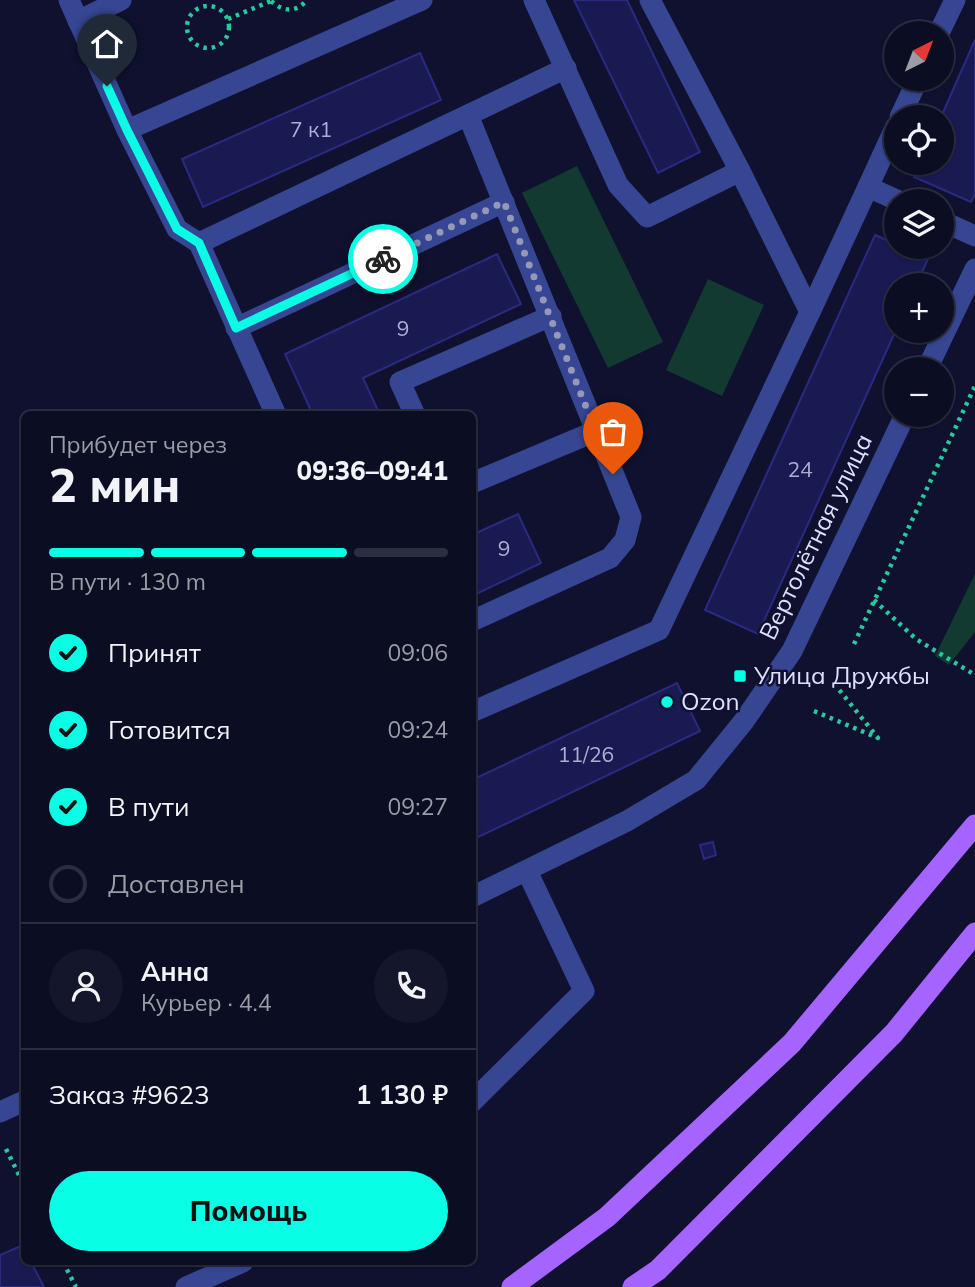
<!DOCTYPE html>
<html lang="ru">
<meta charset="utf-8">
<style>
:root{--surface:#0b0d23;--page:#14162b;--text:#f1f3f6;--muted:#9a9ca6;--line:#2b2d41;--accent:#09ffe5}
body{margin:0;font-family:Mulish,sans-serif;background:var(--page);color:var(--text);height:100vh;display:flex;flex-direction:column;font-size:26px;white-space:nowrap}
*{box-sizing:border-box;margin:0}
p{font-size:23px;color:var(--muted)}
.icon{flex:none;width:38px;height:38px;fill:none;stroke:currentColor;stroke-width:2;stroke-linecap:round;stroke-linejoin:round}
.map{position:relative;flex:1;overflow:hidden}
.drawer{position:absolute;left:21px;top:411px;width:455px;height:854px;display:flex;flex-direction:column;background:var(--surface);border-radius:10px;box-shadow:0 2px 5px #0004,0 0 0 2px var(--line)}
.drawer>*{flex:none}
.needle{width:46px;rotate:42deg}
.fabs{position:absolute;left:884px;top:21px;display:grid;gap:14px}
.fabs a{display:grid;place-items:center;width:70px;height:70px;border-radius:50%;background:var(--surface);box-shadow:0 2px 5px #0004,0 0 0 2px var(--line);font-size:35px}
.pin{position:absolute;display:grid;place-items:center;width:60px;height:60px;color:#fff;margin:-72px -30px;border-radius:50% 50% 50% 0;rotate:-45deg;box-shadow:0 0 7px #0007}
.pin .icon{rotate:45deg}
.courier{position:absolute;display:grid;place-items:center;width:70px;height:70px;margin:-35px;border:5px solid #09ffe5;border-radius:50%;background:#fff;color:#222;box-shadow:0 2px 9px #0007}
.head em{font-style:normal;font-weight:800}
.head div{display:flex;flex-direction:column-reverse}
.head{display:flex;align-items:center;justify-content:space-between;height:119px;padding:0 28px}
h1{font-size:46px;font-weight:800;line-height:52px}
.bar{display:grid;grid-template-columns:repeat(4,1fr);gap:10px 7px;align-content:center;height:84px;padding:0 28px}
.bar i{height:9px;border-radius:5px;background:var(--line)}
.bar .on{background:var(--accent)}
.bar p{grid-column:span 4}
.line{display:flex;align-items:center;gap:18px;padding:0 28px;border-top:2px solid var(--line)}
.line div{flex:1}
.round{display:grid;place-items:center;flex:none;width:74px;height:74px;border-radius:37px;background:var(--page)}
ol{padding:0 28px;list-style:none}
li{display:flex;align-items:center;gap:21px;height:77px}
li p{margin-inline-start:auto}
li .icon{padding:7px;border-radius:50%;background:var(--accent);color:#111;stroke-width:4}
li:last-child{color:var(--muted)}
li i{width:38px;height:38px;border:4px solid var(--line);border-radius:50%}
.primary-button{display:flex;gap:14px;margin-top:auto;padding:14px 28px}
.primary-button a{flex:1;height:80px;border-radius:42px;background:var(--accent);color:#111;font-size:28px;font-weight:800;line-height:80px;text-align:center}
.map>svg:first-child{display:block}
</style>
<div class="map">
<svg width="975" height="1287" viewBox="0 0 975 1287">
<rect width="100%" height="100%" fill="#0f112f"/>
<g fill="#123a30">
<path d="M577,166L663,342L608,368L522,193Z"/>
<path d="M708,279L764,305L722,396L666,370Z"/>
<path d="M975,574V632L949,665L935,656Z"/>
</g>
<g fill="#1a1a52" stroke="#2a2a80" stroke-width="2">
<path d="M574,0H627L700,152L658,173Z"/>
<path d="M975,40V194L971,202L914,177L921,163H942L941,117Z"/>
<path d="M420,53L441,100L203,207L182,159Z"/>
<path d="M875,235L896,244V247H902L928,259L916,285H896V330L758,634L705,610Z"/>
<path d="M497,254L521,304L363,378L380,415H313L285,354Z"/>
<path d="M518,514L541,563L472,596V535Z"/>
<path d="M677,683L700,731L472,840V780Z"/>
<path d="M713,842L716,855L704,859L700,845Z"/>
<path d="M23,1245L24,1262H31L44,1287H0V1255Z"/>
</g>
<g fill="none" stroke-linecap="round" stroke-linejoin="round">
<g stroke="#25cb9f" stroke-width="4.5" stroke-dasharray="3.5 5" stroke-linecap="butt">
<path d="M271,1C283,12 296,13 307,0"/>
<circle cx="208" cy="27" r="21"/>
<path d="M228,19L271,1"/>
<path d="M874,600L916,639L975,675"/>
<path d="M854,644L975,386"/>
<path d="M814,711L878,738L832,681"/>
<path d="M6,1149L24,1185"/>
<path d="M63,1262L76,1287"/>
</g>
<g stroke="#364692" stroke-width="21">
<path d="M69,0L127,130L177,229L199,243L276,415"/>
<path d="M534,0L618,185L647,217L740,171"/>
<path d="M78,21L121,0"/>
<path d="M939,33L955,0"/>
<path d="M468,115L566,68"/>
<path d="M900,117L918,79"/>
<path d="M896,126L868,187L899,201"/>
<path d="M127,130L422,0"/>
<path d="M942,221L975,236"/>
<path d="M199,243L468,115L631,517L625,540L610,558L472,621"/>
<path d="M810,312L868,187"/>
<path d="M236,328L504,202"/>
<path d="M927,369L975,269"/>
<path d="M415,415L400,382L551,316"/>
<path d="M472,483L596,431"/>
<path d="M472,712L659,630L810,312L740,171L650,0"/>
<path d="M472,897L627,821L696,780L744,721L792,651L905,415"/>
<path d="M472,1102L584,991L527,871"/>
<path d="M0,1112L24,1101"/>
<path d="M186,1287L243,1262"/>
</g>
<g stroke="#a564ff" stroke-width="21">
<path d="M512,1287L607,1217L792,1043L975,825"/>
<path d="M633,1287L658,1270L894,1033L975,933"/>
</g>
</g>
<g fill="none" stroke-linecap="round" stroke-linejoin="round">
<path stroke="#9598b6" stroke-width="7" stroke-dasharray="0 12.6" d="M383,259L504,202L613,474"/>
<path stroke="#09ffe5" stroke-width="9" d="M107,86L127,130L177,229L199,243L236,328L383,259"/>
</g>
<g fill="#09ffe5" stroke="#0f112f" stroke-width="2.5">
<rect x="733" y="669" width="14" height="14" rx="3.5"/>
<circle cx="667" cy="702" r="7"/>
</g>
<g text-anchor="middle" stroke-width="5" stroke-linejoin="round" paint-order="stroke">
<g font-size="21" fill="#acaed4">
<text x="311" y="137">7 к1</text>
<text x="403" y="336">9</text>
<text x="800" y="477">24</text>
<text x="504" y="556">9</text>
<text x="586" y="762">11/26</text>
</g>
<g font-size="24" fill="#dde0ff" stroke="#0f112f">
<text transform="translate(816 537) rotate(-64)" y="8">Вертолётная улица</text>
</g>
<g font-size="24" fill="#dde0ff" stroke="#0f112f" text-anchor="start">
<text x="754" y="684">Улица Дружбы</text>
<text x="681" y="710">Ozon</text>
</g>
</g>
</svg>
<div class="fabs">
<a><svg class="needle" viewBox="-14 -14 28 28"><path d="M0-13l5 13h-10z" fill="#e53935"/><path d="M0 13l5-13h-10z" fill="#9a9ca6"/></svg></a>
<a><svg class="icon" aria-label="locate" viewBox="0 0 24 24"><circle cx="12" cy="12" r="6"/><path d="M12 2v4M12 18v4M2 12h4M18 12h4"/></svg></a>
<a><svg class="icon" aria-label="layers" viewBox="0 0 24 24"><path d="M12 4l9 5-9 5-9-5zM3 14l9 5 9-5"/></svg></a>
<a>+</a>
<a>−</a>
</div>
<div class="pin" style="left:613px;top:474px;background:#ea580c"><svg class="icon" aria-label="bag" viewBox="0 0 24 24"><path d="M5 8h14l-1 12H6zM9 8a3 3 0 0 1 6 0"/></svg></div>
<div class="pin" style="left:107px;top:86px;background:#1f2937"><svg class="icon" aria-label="home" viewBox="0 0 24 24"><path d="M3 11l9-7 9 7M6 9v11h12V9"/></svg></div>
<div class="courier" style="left:383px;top:259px"><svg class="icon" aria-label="bike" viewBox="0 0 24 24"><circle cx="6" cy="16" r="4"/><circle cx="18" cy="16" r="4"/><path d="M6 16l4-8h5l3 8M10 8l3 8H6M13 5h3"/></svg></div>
<section class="drawer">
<div class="head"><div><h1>2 мин</h1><p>Прибудет через</p></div><em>09:36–09:41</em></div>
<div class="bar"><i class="on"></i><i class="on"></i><i class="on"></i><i></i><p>В пути · 130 m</p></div>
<ol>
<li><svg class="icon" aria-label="check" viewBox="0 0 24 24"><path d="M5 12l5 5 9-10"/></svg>Принят<p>09:06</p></li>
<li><svg class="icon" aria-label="check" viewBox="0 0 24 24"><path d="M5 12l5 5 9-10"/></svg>Готовится<p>09:24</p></li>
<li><svg class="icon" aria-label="check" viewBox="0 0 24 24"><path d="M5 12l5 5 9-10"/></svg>В пути<p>09:27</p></li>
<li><i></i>Доставлен</li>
</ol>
<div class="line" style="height:126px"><a class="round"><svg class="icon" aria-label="person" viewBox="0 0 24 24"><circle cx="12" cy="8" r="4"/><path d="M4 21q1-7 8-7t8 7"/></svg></a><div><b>Анна</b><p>Курьер · 4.4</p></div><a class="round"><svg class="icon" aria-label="phone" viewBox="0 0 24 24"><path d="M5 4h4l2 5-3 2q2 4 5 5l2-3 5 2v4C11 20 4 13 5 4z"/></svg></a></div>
<div class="line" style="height:91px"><div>Заказ #9623</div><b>1 130 ₽</b></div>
<div class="primary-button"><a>Помощь</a></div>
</section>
</div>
